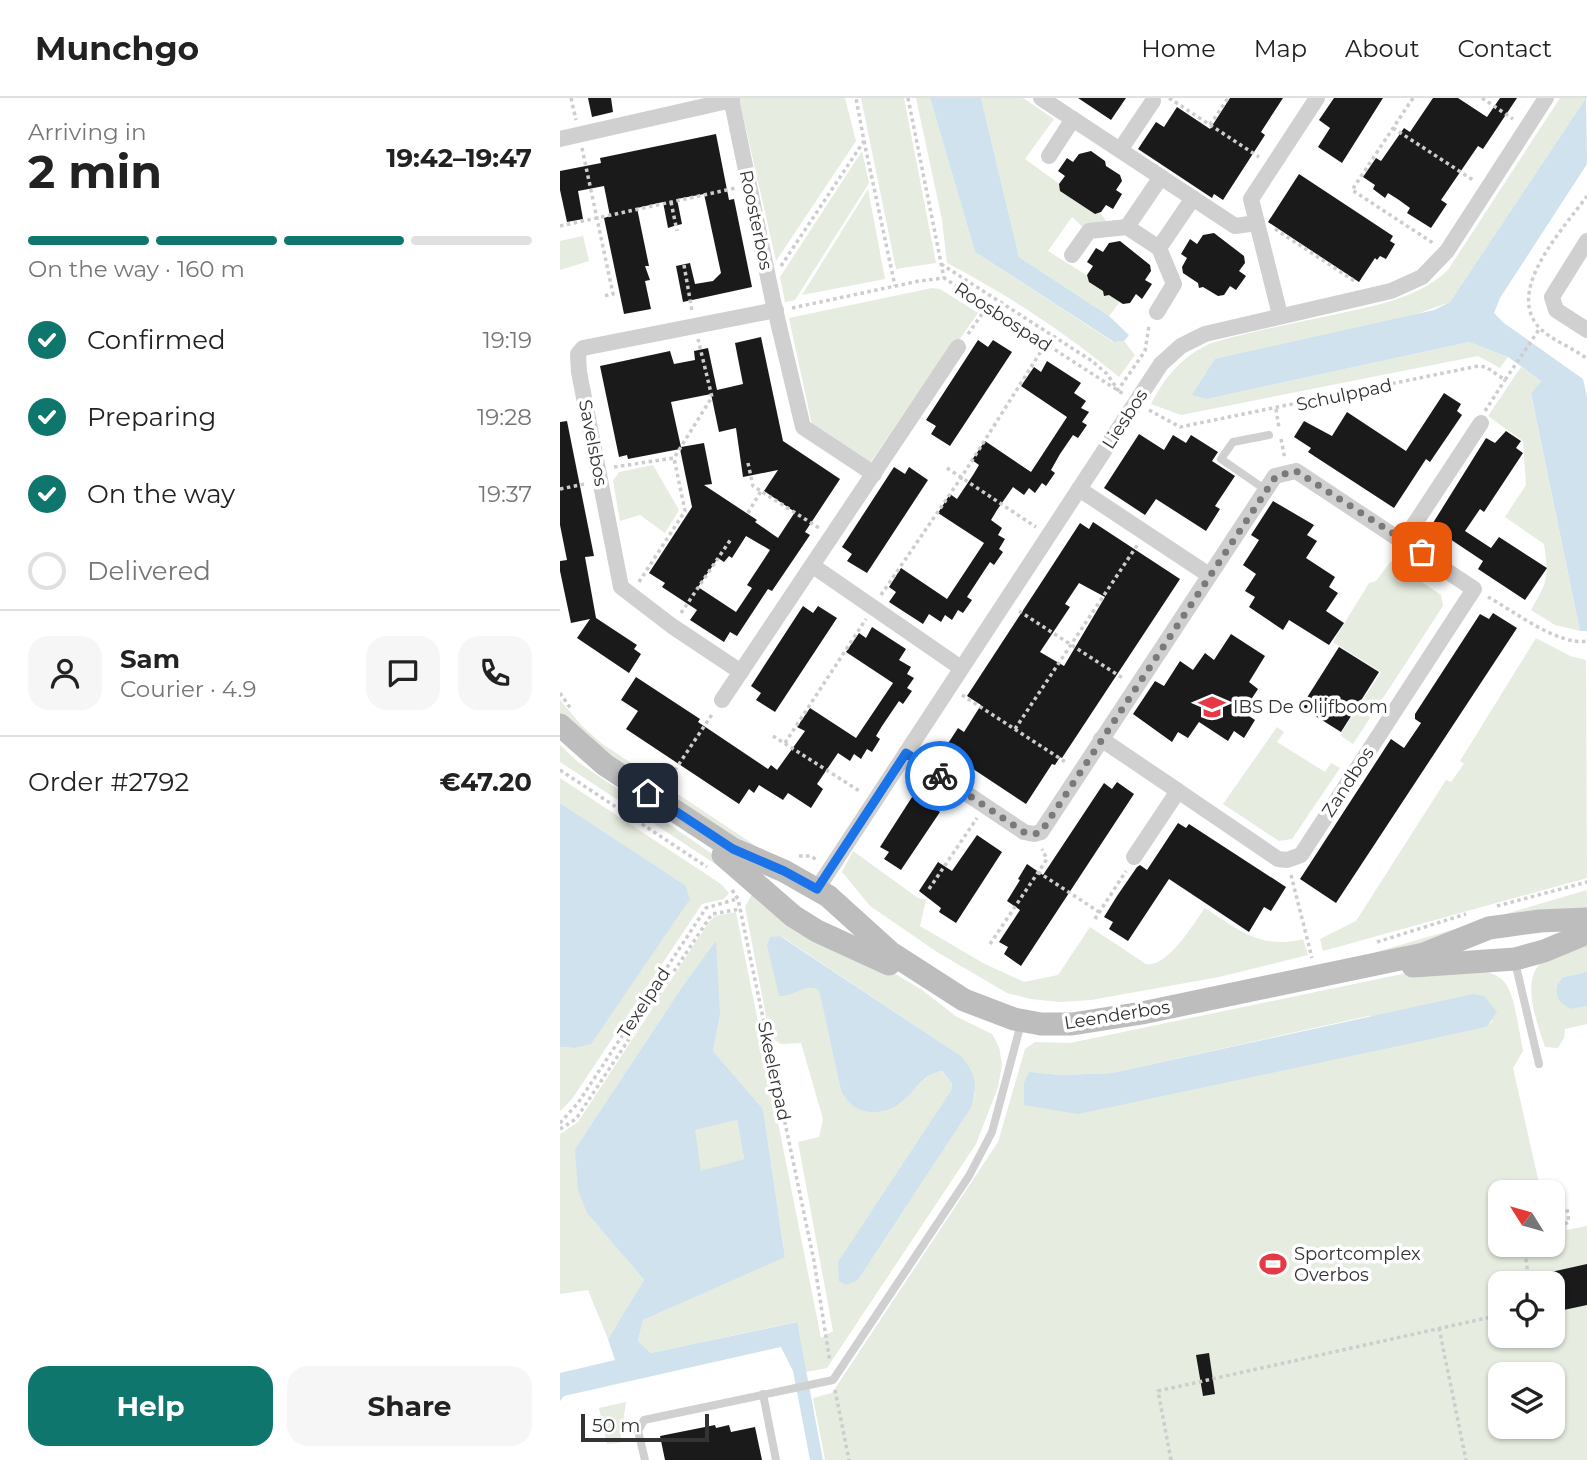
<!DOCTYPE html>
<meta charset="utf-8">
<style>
:root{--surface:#fff;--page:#f6f6f6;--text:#222;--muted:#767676;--line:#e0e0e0;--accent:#0f766e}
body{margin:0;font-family:Montserrat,sans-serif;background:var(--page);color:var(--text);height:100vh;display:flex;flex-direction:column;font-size:26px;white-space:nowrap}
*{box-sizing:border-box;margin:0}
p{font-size:23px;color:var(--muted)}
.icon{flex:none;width:38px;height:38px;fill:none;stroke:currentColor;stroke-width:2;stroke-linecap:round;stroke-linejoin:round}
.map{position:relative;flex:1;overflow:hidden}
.drawer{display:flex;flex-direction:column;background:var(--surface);width:560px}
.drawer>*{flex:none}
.needle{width:46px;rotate:307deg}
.tools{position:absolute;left:928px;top:1082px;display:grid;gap:14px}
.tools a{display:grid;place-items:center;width:77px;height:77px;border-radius:14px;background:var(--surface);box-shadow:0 2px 5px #0004;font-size:35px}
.scale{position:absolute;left:21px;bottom:18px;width:128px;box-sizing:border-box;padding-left:7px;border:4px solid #333;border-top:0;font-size:19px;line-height:24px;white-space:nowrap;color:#333;-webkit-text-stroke:5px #fff;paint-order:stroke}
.pin{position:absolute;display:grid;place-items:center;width:60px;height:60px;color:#fff;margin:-30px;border-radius:14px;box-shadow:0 4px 10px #0006}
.courier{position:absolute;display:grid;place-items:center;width:70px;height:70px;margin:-35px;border:5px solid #1a73e8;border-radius:50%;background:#fff;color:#222;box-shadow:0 2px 9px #0007}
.overview em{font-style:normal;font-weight:700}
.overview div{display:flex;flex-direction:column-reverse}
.overview{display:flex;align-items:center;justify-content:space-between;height:119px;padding:0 28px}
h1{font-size:46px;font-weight:700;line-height:52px}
.bar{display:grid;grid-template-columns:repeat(4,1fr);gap:10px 7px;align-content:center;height:84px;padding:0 28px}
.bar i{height:9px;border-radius:5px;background:var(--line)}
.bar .selected{background:var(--accent)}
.bar p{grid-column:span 4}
.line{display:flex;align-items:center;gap:18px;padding:0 28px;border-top:2px solid var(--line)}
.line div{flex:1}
.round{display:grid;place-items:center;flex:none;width:74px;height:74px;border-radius:21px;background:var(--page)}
ol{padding:0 28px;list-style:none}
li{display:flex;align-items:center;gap:21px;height:77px}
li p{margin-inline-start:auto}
li .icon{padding:7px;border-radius:50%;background:var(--accent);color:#fff;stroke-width:4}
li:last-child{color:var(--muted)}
li i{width:38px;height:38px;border:4px solid var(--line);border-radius:50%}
.action{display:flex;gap:14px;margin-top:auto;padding:14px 28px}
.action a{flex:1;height:80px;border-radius:21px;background:var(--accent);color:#fff;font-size:28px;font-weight:700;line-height:80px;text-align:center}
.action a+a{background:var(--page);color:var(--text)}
header{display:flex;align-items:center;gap:42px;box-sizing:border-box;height:98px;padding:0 35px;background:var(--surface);border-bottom:2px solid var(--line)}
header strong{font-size:33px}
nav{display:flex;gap:38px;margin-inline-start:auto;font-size:24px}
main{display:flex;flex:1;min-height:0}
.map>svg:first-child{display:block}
</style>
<header>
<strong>Munchgo</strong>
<nav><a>Home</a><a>Map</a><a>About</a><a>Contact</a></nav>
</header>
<main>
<section class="drawer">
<div class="overview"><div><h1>2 min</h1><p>Arriving in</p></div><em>19:42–19:47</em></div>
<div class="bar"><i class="selected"></i><i class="selected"></i><i class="selected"></i><i></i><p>On the way · 160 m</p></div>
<ol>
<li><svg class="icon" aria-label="check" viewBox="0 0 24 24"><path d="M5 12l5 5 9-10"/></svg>Confirmed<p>19:19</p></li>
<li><svg class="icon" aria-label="check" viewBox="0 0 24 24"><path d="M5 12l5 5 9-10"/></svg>Preparing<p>19:28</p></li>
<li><svg class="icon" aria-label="check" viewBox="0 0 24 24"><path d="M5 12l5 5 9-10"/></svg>On the way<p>19:37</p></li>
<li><i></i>Delivered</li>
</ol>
<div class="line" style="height:126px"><a class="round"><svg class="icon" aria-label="person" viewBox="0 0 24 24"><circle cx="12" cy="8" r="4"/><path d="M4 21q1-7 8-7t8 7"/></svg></a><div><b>Sam</b><p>Courier · 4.9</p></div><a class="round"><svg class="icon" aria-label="chat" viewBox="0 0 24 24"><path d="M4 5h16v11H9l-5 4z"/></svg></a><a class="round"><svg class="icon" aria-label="phone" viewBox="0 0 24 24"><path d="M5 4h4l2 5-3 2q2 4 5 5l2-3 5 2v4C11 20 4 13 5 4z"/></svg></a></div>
<div class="line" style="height:91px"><div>Order #2792</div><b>€47.20</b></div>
<div class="action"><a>Help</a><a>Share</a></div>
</section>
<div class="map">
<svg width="1027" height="1362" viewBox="0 0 1027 1362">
<rect width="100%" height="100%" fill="#fff"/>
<g fill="#e6ecdf" fill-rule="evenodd">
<path d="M179,0H285L296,43L216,163Z"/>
<path d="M301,0H344L376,165L336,171Z"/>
<path d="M356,0H370L415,154L553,244L564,243L575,257L559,279C504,234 450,198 387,165L382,122Z"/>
<path d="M421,0H463L494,21L465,61L541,116L547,124L525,131L512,119L488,153L563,200L549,218L459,159Z"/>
<path d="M1000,0H1026L890,204L633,296L647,301L909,244L948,259L940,270L918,258L621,317L591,306C606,277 622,259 651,245C690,234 729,226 768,218C810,208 855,203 888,172Z"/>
<path d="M302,53L309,85L235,202L225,204L220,179Z"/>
<path d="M308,91L325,181L242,197Z"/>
<path d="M23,138L29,163L0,172V143Z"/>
<path d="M372,190L380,191L418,215L395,248L391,246L310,365L252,327L229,220Z"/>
<path d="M961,269L981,283L971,297L1020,533L995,527L971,512C988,482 989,480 984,446L945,419L966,387L963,343L928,318Z"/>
<path d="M93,367L119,412L105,435L80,417L60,423L53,383L59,374Z"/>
<path d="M831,463L881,497L883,508L793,646L780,637L821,574L773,544L809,485L816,483Z"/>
<path d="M976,540L1010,558L1026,562L1027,780L763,853L760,841L796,823L886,682L891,684L904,666L900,663Z"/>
<path d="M0,602L22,628L41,645L202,752L167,742L0,621Z"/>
<path d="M717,629L724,634L717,644L765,674L771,665L780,670L732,741L719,743L663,706Z"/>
<path d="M0,647L18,664L164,764L169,775L0,664Z"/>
<path d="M0,680L161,786L169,795L164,801L142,806L12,1001L0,1013V949L14,950L125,787L0,705Z"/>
<path d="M293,753L358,800L366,802L360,828L423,865L464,884L498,877L530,829L586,866C608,870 633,826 645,810C679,832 701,852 743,841L748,857L659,879L531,902L500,904L471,901L447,895L377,854L310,808L282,774Z"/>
<path d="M195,791L362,892L397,919L432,936L439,949L442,966L438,989L416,1046L267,1270L246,1274L236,1224L91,1255L78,1243L83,1222L225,1158L203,1011L153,953L160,917L120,892L15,1051L27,1115L84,1182L48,1241L28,1192L0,1196V1036L18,1024L149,824L155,818L176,814L261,1240L273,1233L238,1044L259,1039L263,1021L241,945L221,946L210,939L185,809ZM221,838L401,958L415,996L411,1010L298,1182L391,993L392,984L381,973L372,974L365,981L281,993L259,891L253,888L247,889Z"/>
<path d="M1027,792V813L967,819L779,865Z"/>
<path d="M1027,842V874L1003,879L1010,911L1027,908V926L1005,931L1004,940L998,950L985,949C977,924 958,879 986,860C997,852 1014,848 1027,842Z"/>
<path d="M871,870C955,872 948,873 963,953L953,970L981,1094H940V1146H992V1122L1005,1120L1007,1132L1027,1128V1362H265L253,1300L272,1295L438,1044L465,951L475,944L510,945ZM808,918L933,922L927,929L620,992L469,974L501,977L552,975ZM940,1185H992V1237H940ZM940,1276H992V1328H940Z"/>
<path d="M177,1022L184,1061L141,1074L134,1032Z"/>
<path d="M66,1304L60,1345L47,1346L39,1310Z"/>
</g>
<g fill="#cfe2ee" fill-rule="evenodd">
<path d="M370,0H421L459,159L549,218L569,237L564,243L554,244L415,154Z"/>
<path d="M1026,0L1027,66L940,200L934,215L944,225L1023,281L1027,299V533H1020L971,296L981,283L948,259L909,244L647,301L632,297L655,261L874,212L890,204Z"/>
<path d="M0,705L125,787L130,801L31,946L14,950L0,949Z"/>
<path d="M220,838L401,958C416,976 418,987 411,1010L298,1182L286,1187L279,1183L278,1164L391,993L392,985L382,973C353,976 351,1015 312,1014C296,1013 289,1006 281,993L259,892C245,884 234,899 219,898L207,847L210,839Z"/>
<path d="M156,843L160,917L153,953L203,1011L225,1159L83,1222L78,1243L91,1255L237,1224L263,1362H250L233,1273L221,1249L4,1298L0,1303V1275L55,1262L48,1241L84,1182L27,1115L18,1092L15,1051L120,892ZM177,1022L184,1061L141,1073L135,1032Z"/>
<path d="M1027,874V908L1011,911C1001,906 995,900 997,888L1003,879Z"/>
<path d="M913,896L924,898L937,914L927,929L518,1016L464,1007V985L469,974L501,977L552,975Z"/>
</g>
<g fill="#1a1a1a" fill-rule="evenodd">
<path d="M28,0H51L53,14L32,19Z"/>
<path d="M518,0H566L551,22Z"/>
<path d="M670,0H723L701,34L705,37L663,102L654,96L652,100L578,51L596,24L604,29L617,9L650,31Z"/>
<path d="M774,0H823L782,65L758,49L770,30L759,22Z"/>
<path d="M873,0H898L927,19L940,0H957L923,51L918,48L881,102L887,106L871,130L847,115L850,110L839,102L828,95L825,100L813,91L815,87L803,79L816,60L821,63L844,30L850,34Z"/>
<path d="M156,36L169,102L174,101L192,189L123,204L116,168L130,165L135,186L153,183L161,175L144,96L117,101L122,126L114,128L108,130L103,104L77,110L89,168H85L90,182L85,183L91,211L64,216L44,120L50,118L44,88L18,93L23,121L7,124L0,92V73L41,65L40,60Z"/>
<path d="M531,53L545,63L546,68L560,77L562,83L556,92L562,96L553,111L546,107L541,114L535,116L500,93L499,86L505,78L498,73L507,60L513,64L519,56Z"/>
<path d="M739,76L833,138L830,143L835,146L826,161L820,158L817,162L815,160L799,184L708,124Z"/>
<path d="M654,135L684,158L685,165L679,173L686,178L676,192L670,188L664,197L658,198L643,189L639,190L638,185L623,175L622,169L627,160L621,156L630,141L637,146L643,137Z"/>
<path d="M560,143L590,167L591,173L585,182L592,186L582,201L576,196L570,205L563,206L549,197L544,198L543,193L529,184L527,177L533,168L527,164L536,150L543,154L549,145Z"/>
<path d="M201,239L223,343L280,381L245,434L250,437L212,493L208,491L177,538L170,534L164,544L130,522L137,512L102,489L105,485L89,475L132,409L120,351L68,361L67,357L59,359L40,268L110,253L114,266L135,262L134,253L148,250L157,292L183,286L175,245ZM151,296L159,334L176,330L183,379L218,372L204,393L235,414L218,440L195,424L197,422L144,387L152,386L144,345L121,349L111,304ZM186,438L210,452L187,487L192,490L176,514L138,489L158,460L164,464L169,458L172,460Z"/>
<path d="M418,242L428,249L433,242L452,254L390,348L371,336L376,328L366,322Z"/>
<path d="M487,263L521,285L514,295L526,303L521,310L529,314L522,324L527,327L518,340L513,337L500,356L491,372L495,375L486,388L482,385L475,395L469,390L464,397L453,389L437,412L431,422L442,430L438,437L445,441L439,451L443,454L434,467L430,464L424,473L407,499L412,502L403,515L398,512L392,522L385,517L381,524L369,516L363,526L329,504L336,494L329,489L341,470L387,501L424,445L378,415L390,396L397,401L413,377L419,367L412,362L425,343L471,374L507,319L461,288L474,269L481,274Z"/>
<path d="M884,295L901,306L897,313L902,317L870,364L866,361L834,410L748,354L751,350L734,339L744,323L772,338L787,314L846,353Z"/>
<path d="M7,323L34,458L25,459L36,520L77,547L74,551L81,556L69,575L17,540L30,521L11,525L0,473V463L7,462L0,427V324Z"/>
<path d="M946,333L961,343L956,350L963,355L924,414L920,411L905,433L931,450L939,439L987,470L965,502L918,471L923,463L878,433L880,430L873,425L926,340L935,345Z"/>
<path d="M579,336L604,352L613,337L626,345L631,337L658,354L652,363L675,378L655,408L660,411L646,433L596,401L585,417L544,390Z"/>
<path d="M334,369L345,376L349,369L368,382L307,475L287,463L292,456L282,449Z"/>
<path d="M713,403L754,427L747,437L757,443L746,460L775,479L769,489L778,495L766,513L784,525L769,547L729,522L723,532L689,509L695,499L685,493L696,476L683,467L699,442L691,437Z"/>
<path d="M533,424L620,481L502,660L500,659L495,667L492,666L466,706L392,657L395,653L387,647L398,630L404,634L421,607L407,598L477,491L520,425L529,431ZM519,485L545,499L504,568L480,554L510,509L505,506Z"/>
<path d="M243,508L253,515L258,508L277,520L215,614L196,602L201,595L191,588Z"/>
<path d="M933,515L957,530L776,805L740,781L831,641L844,650L861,625L855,621V616L920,516L929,521Z"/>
<path d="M312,529L346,551L339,562L351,569L347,576L354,580L347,590L352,593L343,606L339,603L322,628L316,638L320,641L312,654L307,651L301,661L294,656L290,663L278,655L257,686L263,691L251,710L228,695L223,702L199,687L194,695L189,691L179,706L66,631L78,613L61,602L76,579L140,621L138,624L208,671L211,667L217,672L245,633L237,629L250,610L296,640L333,585L286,554L299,535L306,540Z"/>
<path d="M671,536L705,558L689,584L698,591L683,614L695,622L684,640L674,633L668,643L639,624L628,640L618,634L612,644L573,616L595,583L604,588L620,563L633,572L645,555L654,562Z"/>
<path d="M779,549L819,574L781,634L741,609Z"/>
<path d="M557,684L574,696L461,868L444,856L448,849L439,844L460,812L447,803L460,782L458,781L467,766L483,777L544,685L552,691Z"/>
<path d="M354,696L380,714L341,772L324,761L329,754L320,749Z"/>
<path d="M618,725L626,730L629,726L726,789L711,813L704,809L689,834L609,781L568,843L549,831L553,824L544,819L557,798L577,769L580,767L587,772Z"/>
<path d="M417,737L442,754L396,825L379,814L381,810L359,793L378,764L392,773Z"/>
<path d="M1027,1166V1207L999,1213L991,1174Z"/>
<path d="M649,1255L655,1296L643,1298L636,1257Z"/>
<path d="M155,1327L156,1330L169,1327L171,1334L195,1329L202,1362H105L100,1338Z"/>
</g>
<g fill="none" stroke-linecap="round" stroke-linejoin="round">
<g stroke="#cdcdcd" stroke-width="3.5" stroke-dasharray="3.5 3.5" stroke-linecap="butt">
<path d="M11,0L16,22"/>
<path d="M348,0L384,180"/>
<path d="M609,0L699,59"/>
<path d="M853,0L792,92L873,145"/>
<path d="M922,0L953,21"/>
<path d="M650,27L668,0"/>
<path d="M833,30L913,82"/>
<path d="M304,43L335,188"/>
<path d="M22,50L53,196L43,198"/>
<path d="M1027,98C1005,129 947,189 977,227C989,242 1013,249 1027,261"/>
<path d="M111,104L117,133"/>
<path d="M0,128L176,90"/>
<path d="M715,131L796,184"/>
<path d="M381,166L532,263L547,276L558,292L585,253L589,228"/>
<path d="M124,167L132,213"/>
<path d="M221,168L304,43L296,0"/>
<path d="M232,210L359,183L384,180L565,297"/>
<path d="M408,236L427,209"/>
<path d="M716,311L719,330"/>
<path d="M589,312L620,329L918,268L926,269L945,282L980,230"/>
<path d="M925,313L945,282"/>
<path d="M721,341L725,361"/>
<path d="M188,365L193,388L259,430"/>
<path d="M54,369L114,360L152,299L138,241"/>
<path d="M387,370L476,429"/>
<path d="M0,391L25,386"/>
<path d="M188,415L201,393"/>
<path d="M79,484L125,413L114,360"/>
<path d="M321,497L401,380L485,247"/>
<path d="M928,499C954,513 998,548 1027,543"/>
<path d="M459,513L564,581"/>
<path d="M121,515L171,441"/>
<path d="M0,595L11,611"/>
<path d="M402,597L507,665"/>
<path d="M455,631L578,446"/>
<path d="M213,638L301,694"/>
<path d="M225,645L306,521"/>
<path d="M0,672L147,769"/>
<path d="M107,684L153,615"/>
<path d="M239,758H251L258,763"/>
<path d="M478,774L539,814"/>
<path d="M731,777L752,860"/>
<path d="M369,791L417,720"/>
<path d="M172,792L178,801L254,1163L270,1264"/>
<path d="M937,808L1027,784"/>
<path d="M535,821L566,773"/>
<path d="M817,844L906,816"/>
<path d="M430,846L487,761L482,751"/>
<path d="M0,1025L18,1005L146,810L177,801"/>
<path d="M0,1031L16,1021L152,816L180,811"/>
<path d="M992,1145L997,1143L996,1130L1009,1124L1007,1111"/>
<path d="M969,1185L965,1154L988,1146"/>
<path d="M879,1230L906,1362"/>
<path d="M275,1292L289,1362"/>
<path d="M611,1362L598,1293L940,1217"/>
</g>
<g stroke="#d0d0d0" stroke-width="8">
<path d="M706,392L661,361L673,344L709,337"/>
<path d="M955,864L979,966"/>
<path d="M203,1296L216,1362"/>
<path d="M85,1362L78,1333L84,1322L273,1282L409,1078L432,1034L459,933"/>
</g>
<g stroke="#d0d0d0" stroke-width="16">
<path d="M171,0L213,203L243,329L314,376"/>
<path d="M481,0L675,128L697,125"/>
<path d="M0,41L172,2"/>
<path d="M560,52L593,3"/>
<path d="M489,58L513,21"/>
<path d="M567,129L601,79"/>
<path d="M1027,143L992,199L996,212L1027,232"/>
<path d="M599,150L633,100"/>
<path d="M512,157L529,133L567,129L599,150L614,186L597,214"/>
<path d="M720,217L691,101L757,0"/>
<path d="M519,391L649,477"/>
<path d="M844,442L921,325"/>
<path d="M253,468L401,570"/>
<path d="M181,574L112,528L61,489L19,274L18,256L23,250L216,212"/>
<path d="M162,602L398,249"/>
<path d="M541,641L618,693L574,759"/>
<path d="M346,655L464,734L474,736L481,734L715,378L736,373L914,491L741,757L727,762L718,761L618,693"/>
<path d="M257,791L601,266L621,248L645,236L831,193L862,179L887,153L986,0"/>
</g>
<g stroke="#bdbdbd" stroke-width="23">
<path d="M0,627L45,667L173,751L224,773L268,798L331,855L404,902L454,921L481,926H512L582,915L864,856L929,830L980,823L1027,821"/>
<path d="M163,757L233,818L257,833L329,866"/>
<path d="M853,868L955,861L984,853L1027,835"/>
</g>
</g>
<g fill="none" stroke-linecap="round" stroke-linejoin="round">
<path stroke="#7a7a7a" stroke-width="7" stroke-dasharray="0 12.6" d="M380,678L464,734L474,736L481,734L716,378L736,373L862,454"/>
<path stroke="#1a73e8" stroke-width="9" d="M88,695L173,751L224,773L257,791L346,655L380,678"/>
</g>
<defs>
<g id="school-bare" transform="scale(2.1)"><path d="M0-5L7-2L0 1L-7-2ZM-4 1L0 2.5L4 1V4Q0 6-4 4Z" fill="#e63946" stroke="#fff" stroke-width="2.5" paint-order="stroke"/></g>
<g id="stadium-bare" transform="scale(2.1)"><path d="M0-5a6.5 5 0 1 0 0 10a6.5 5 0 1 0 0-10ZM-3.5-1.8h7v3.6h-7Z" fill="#e63946" stroke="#fff" stroke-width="2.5" paint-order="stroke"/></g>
</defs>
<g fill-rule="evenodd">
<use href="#school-bare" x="652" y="609"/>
<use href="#stadium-bare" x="713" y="1166"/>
</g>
<g text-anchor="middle" stroke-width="7" stroke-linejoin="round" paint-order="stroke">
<g font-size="18" fill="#333" stroke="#fff">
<text transform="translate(196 122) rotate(78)" y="6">Roosterbos</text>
<text transform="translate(443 219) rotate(33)" y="6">Roosbospad</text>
<text transform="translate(784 297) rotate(-12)" y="6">Schulppad</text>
<text transform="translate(565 321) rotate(-57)" y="6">Liesbos</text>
<text transform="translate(33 345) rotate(79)" y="6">Savelsbos</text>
<text transform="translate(788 684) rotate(-57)" y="6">Zandbos</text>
<text transform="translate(84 905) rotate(-57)" y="6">Texelpad</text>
<text transform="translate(557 917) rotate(-9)" y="6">Leenderbos</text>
<text transform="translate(214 973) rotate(78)" y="6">Skeelerpad</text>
</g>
<g font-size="18" fill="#333" stroke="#fff" text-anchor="start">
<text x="673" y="615">IBS De Olijfboom</text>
<text x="734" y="1162">Sportcomplex<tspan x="734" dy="21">Overbos</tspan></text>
</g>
</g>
</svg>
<div class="tools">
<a><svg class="needle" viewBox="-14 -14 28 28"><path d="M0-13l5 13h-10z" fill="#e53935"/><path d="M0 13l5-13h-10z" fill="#767676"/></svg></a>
<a><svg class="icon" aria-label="locate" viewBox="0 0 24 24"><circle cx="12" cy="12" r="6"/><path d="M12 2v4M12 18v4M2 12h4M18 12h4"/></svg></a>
<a><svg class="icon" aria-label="layers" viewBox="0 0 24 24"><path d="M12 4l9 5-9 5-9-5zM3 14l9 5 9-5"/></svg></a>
</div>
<div class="scale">50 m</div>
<div class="pin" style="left:862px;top:454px;background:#ea580c"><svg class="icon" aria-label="bag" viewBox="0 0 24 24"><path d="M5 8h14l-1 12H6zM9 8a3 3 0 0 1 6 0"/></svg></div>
<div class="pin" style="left:88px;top:695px;background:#1f2937"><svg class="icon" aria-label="home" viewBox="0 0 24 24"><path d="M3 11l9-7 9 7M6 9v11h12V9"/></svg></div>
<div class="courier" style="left:380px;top:678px"><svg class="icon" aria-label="bike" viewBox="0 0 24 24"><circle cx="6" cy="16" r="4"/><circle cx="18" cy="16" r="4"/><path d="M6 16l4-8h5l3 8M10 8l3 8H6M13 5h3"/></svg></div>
</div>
</main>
